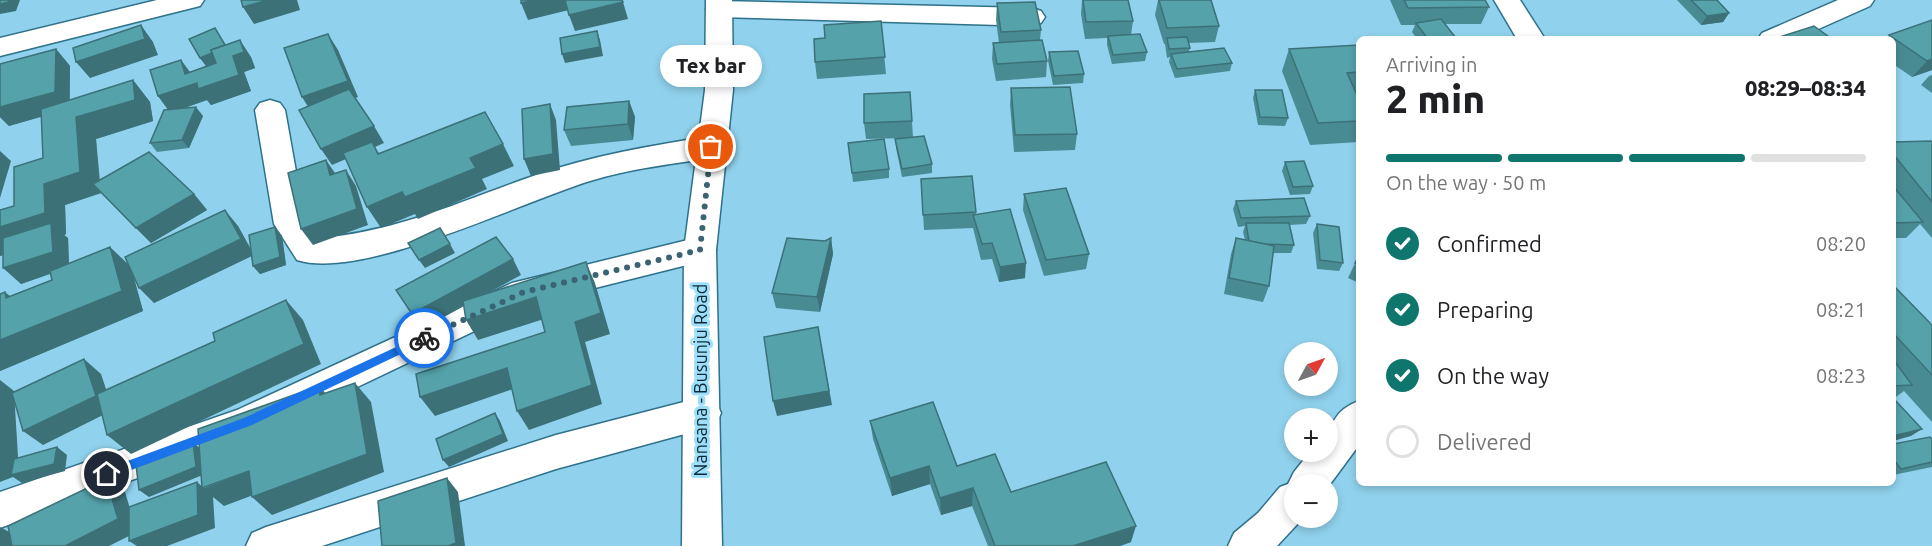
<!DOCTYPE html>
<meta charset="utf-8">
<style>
:root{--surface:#fff;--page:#f6f6f6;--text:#202124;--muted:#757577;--line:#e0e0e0;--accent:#0f766e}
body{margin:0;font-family:Ubuntu,sans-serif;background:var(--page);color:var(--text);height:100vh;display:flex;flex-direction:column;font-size:22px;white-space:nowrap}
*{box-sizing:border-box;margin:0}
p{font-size:20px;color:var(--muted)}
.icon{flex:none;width:33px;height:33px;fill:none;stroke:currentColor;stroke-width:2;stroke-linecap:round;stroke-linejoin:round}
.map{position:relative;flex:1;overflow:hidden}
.drawer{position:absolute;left:1356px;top:36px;width:540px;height:450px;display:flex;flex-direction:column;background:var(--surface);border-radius:9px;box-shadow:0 3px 9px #0003}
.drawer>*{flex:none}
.needle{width:39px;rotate:50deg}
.controls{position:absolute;left:1284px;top:342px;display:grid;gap:12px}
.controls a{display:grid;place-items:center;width:54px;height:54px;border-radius:50%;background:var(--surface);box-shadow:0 3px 9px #0003;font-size:30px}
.pin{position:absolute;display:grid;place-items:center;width:51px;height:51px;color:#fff;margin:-26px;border:3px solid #fff;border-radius:50%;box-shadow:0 2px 6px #0007}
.courier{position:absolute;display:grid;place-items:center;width:60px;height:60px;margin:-30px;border:4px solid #1a73e8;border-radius:50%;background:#fff;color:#222;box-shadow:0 2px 8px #0007}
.bubble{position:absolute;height:42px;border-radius:21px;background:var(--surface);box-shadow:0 3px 9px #0003;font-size:20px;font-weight:800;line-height:42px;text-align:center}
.headline em{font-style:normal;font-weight:800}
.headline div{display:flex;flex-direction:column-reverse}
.headline{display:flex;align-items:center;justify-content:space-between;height:102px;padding:0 30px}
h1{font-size:39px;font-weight:800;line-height:45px}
.bar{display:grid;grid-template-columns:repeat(4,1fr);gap:9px 6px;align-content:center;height:72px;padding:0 30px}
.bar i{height:8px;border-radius:4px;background:var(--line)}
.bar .active{background:var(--accent)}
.bar p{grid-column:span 4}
ol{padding:0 30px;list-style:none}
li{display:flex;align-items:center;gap:18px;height:66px}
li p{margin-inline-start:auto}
li .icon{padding:6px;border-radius:50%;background:var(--accent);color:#fff;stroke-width:4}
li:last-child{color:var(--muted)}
li i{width:33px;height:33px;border:3px solid var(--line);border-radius:50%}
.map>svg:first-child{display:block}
</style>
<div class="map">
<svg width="1932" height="546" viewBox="0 0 1932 546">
<rect width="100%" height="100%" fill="#90d2ed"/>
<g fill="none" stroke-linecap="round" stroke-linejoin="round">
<g stroke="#2f718a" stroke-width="3">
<g id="street">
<path d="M157,0H204L200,6L0,56V38Z"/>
<path d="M1494,0H1520L1545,39H1517Z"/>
<path d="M1838,0H1874L1870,6L1796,39H1758L1762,33Z"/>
<path d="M719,1L1032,8L1041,11L1045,17L1041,23L1032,26L719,17L710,15L706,9L710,3Z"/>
<path d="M270,100L280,103L285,110L305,222L317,238C395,233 463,200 536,175C594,155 651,146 711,136L722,139L726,147L722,155L711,158C670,164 629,169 590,181C521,202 362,281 297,260L274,224L255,110L260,103Z"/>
<path d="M700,237L711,241L716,250L711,259L531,304L261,433L0,528V492L237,410L512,283Z"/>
<path d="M703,397L716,402L721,413L716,424L703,429L556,469L322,546H246L252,533L266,527L556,435Z"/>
<path d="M1359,401V445L1328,487V484H1294V518H1303L1277,546H1228L1234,533L1258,513L1280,487L1288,484L1294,472L1310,452H1328C1328,427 1334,410 1359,401Z"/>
</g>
</g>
<g stroke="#2f718a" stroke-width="3">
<path id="primary" d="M706,0H732L733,90L716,250L722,546H682L684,250L705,90Z"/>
</g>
<use href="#street" fill="#fff" fill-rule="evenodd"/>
<use href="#primary" fill="#fff" fill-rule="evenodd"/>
</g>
<g fill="#498b93">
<path d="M1082,0H1128L1133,21L1131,35L1147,52L1145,61L1112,64L1107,45V38L1085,39L1081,14Z"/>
<path d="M1158,0H1211L1219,26L1215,42L1188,43L1190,48L1189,51L1232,63L1230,71L1175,78L1169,62L1170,57L1167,58L1165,44H1164L1155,15Z"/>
<path d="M1390,0H1485L1489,7L1481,24H1445L1456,39H1417L1412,32L1415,25H1401Z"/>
<path d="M1677,0H1717L1729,13L1723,22L1701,25Z"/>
<path d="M997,3L1041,30L1040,40L1047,61L1046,77L996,81L992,59L993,43H999L996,20Z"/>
<path d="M1932,20V70L1912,77L1893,64V39H1885L1889,35Z"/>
<path d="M881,21L886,74L817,79L815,62L825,38Z"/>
<path d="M226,45L251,57L255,68L244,72L251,91L211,105L207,100L183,108L203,116L189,148L157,152L150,143L168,110L158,96L181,60L190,72L206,66L200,58Z"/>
<path d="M1359,45V94H1357L1359,99V142L1310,145L1282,71L1289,49Z"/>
<path d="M56,49L70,66V100L133,80L150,102L153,121L96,139L99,180L194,194L207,210L151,243L100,192L101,193L65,205L66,234L64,235L68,238L69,263L128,265L238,226L250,248L275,227L282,236L286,265L260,274L253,266L251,256L154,303L133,275L143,311L0,371V294L10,296L52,280L50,274L21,284L3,255L0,256V210L14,206L43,158L42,116L9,126L0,117V64Z"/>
<path d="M1049,52L1084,74L1083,83L1053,85L1048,61Z"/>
<path d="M1932,75V93L1921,85L1929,76Z"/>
<path d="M1011,88L1077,134L1075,150L1014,152L1010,105Z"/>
<path d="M1255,90L1288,118L1285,126L1258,125L1253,98Z"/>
<path d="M910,92L913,137L932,164V173L902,177L896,148L895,139L906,138L866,139L864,123Z"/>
<path d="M629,101L635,117L633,140L571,146L564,130Z"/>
<path d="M1893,142H1932V238L1920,224L1906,238H1893Z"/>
<path d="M848,143L889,169V178L853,182Z"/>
<path d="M1285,162L1313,186L1310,194L1290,195L1282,171Z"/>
<path d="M972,176L976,215L1025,278L999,282L992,259L981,260L973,228L924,230L921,179Z"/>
<path d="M1024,194L1089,254L1086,269L1044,276L1023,210Z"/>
<path d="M1236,201L1310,216L1306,224L1289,225L1294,245L1291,253H1273L1269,286L1263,302L1224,294L1231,254L1236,238L1245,240L1243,232L1245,226L1238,227L1233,209Z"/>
<path d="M1317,224L1343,263L1339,271L1317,269L1313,233Z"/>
<path d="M831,238L833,254L820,312L776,308L772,293L825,241Z"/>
<path d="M1359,255V283L1348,278Z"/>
<path d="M1893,285L1932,325V422L1904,391L1893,399Z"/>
<path d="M870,421L957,466L1011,492L1131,542L1120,546H988L972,506L941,515L930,484L892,496L873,439Z"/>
<path d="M1932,439V467L1893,475V444Z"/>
</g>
<g fill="#3c7178">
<path d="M9,0H20L16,11L0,14V4Z"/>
<path d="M268,0H297L300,10L254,24L243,7Z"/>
<path d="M536,0H565L569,10L528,20L521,3Z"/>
<path d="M623,2L628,19L575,31L569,15Z"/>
<path d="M1729,13L1723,22L1701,25L1707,16Z"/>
<path d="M141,25L153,42L158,55L90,78L76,62Z"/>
<path d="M215,28L233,56L207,67L200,58Z"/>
<path d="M597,31L600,40L603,56L565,63L562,54Z"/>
<path d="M328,34L338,50L358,97L312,113L302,97Z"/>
<path d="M240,40L251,57L255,68L244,72L251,91L211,105L207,100L171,113L158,96L185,74L181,60L193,77L233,56Z"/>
<path d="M56,49L70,66L69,109L9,126L0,117V95Z"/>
<path d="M1932,59V70L1912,77L1927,61Z"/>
<path d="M133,80L150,102L153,121L96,139L101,193L65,205L66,234L64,235L68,238L69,267L21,284L3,268L52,239L0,256V227L44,184L76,117Z"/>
<path d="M629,101L635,117L633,140L628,124Z"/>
<path d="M550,104L556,120L560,170L531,176L524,159Z"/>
<path d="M196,107L203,116L189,148L182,140Z"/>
<path d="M374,126L384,143L375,147L385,163L378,154L374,147L332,165L321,149Z"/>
<path d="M503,144L514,166L482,179L487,189L418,219L415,214L381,228L367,207L402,192L470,158Z"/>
<path d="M0,151L11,161L0,198Z"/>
<path d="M326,160L337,176L330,175Z"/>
<path d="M346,170L356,186L368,225L313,245L301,229Z"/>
<path d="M194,194L207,210L151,243L136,228Z"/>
<path d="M225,210L238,226L254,255L154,303L139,288Z"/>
<path d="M275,227L282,236L286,265L260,274L253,266Z"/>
<path d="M831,238L833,254L820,312L817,297Z"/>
<path d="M450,244L455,253L425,268L419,260Z"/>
<path d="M110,247L131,267L143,311L0,371V340Z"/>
<path d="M513,259L521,275L422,329L412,314Z"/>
<path d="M586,262L595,283L610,334L585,342L602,404L529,430L517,411L575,322Z"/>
<path d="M1026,263L1025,278L999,282L1000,267Z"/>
<path d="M5,292L29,312L6,298Z"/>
<path d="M536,297L547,318L478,340L466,320Z"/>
<path d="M286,300L303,320L321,364L131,454L107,435Z"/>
<path d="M818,327L832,405L777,416L773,401Z"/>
<path d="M84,359L101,374L113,410L43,445L23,431Z"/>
<path d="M507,368L519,387L435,416L420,397Z"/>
<path d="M0,380L14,391L19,473L57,447L67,455L65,471L22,483L13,477L0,482Z"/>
<path d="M355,383L371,402L384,472L272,515L252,497Z"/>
<path d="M319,386L336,405L320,395Z"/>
<path d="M495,413L500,421L508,441L449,467L443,460Z"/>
<path d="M1922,429L1911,436L1893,441V436Z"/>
<path d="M193,442L202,450L205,474L149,497L139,490Z"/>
<path d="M929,466L930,484L892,496L890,478Z"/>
<path d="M249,471L269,489L224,506L213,497L215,528L167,546H137L129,541L197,482L204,488Z"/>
<path d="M447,478L458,492L465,546H448Z"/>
<path d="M106,479L125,492L137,532L109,546H65Z"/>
<path d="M973,488L972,506L941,515L940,498Z"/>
<path d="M1136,526L1131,542L1120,546H1073Z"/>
<path d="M0,527L15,535L16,546H0Z"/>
</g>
<g fill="#55a2ab" stroke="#3c7178" stroke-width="1.5">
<path d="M0,0H9V2L0,4Z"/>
<path d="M241,0H268L243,7Z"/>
<path d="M521,0H536L521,3Z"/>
<path d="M565,0H622L623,2L569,15Z"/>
<path d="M1083,0H1128L1133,21L1086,22Z"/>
<path d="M1159,0H1211L1219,26L1167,28Z"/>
<path d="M1404,0H1485L1489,7L1408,8Z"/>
<path d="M1691,0H1717L1729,13L1707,16Z"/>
<path d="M1035,2L1041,30L1001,32L997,3Z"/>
<path d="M1441,19L1456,38L1428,39L1416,23Z"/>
<path d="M1932,20V59L1927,61L1889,35Z"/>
<path d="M881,21L885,57L815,62L814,39L825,38L824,25Z"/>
<path d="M141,25L145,39L76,62L73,48Z"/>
<path d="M1814,26L1832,39H1773Z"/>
<path d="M215,28L225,45L211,50L212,53L200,58L189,39Z"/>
<path d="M597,31L600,47L562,54L560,38Z"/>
<path d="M328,34L348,81L302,97L284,48Z"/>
<path d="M1140,34L1147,52L1113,55L1108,36Z"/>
<path d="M1187,37L1190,48L1169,49L1167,38Z"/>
<path d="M240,40L244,52L233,56L239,75L198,89L197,83L158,96L150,70L181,60L185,74L216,63L211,50Z"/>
<path d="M1042,40L1047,61L997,64L993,43Z"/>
<path d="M1359,45V72L1347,73L1359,99V121L1318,123L1289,49Z"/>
<path d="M1224,48L1232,63L1177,69L1171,54Z"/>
<path d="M56,49L55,92L0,107V64Z"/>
<path d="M1078,51L1084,74L1054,76L1049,52Z"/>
<path d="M133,80L135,100L76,117L80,172L44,184L45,213L0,227V210L14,206V167L43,158L41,109Z"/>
<path d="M1070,87L1077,134L1015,135L1011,88Z"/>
<path d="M349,89L374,126L321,149L299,110Z"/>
<path d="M1255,90H1282L1288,118L1260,117Z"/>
<path d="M910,92L912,121L864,123V94Z"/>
<path d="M629,101L628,124L564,130L567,107Z"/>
<path d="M550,104L553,154L524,159L522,109Z"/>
<path d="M196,107L182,140L150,143L164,110Z"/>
<path d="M485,112L503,144L470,158L476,168L405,197L402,192L367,207L343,153L372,142L378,154Z"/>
<path d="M924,136L932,164L902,169L895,139Z"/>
<path d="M884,139L889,169L852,173L848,143Z"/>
<path d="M1931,141L1932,142V202L1893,154V142Z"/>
<path d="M149,152L194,194L136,228L93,184Z"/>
<path d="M326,160L330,175L346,170L357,209L301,229L288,173Z"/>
<path d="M1304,161L1313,186L1293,187L1285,162Z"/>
<path d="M972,176L976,212L923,215L921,179Z"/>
<path d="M1893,186L1923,222L1893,223Z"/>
<path d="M1066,188L1089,254L1046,260L1024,194Z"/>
<path d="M1304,198L1310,216L1241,218L1236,201Z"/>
<path d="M1010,209L1026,263L1000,267L992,243L982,244L973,215Z"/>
<path d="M225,210L241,239L139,288L125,257Z"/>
<path d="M51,223L53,252L3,268V238Z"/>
<path d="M1246,223H1289L1294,245L1265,244L1249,241Z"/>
<path d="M1317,224L1339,227L1343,263L1320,260Z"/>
<path d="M275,227L280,257L253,266L249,235Z"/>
<path d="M440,228L450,244L419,260L408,243Z"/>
<path d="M496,237L513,259L412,314L396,290Z"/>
<path d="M787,238L825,241L831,238L817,297L772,293Z"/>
<path d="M1236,238L1274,246L1269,286L1229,278Z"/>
<path d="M110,247L122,291L0,340V294L5,292L6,298L52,280L50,271Z"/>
<path d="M1359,255V264L1355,263Z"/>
<path d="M586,262L601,313L575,322L592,385L517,411L507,368L420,397L416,374L545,332L536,297L466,320L463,301Z"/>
<path d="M1893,285L1932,325V375L1893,333Z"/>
<path d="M286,300L304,344L107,435L97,394L215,341L213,333Z"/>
<path d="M818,327L829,391L773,401L764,337Z"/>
<path d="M84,359L96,396L23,431L12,393Z"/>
<path d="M1893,359L1912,385L1893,386Z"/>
<path d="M355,383L367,454L252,497L249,471L202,488L198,429L319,386L320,395Z"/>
<path d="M1893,399H1894L1922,429L1893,436Z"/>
<path d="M933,402L957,466L995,454L1011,492L1106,462L1136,526L1073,546H995L973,488L940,498L929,466L890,478L870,421Z"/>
<path d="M495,413L503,434L443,460L436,439Z"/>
<path d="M1930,437L1932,439V462L1901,469L1893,459V444Z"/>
<path d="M193,442L196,467L139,490L136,465Z"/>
<path d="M57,447L54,464L11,475L14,459Z"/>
<path d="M447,478L456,543L448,546H382L378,501Z"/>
<path d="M106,479L118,519L65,546H12L8,526Z"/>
<path d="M197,482L198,515L129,541V507Z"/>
</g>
<path fill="#1a73e8" d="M424,334L429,338L428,341L252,425L107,479L102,474L103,470L244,418Z"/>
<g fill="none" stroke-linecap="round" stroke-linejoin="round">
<path stroke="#3a6373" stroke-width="6" stroke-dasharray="0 10.8" d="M424,338L524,292L700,250L711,147"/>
</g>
<g text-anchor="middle" stroke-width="6" stroke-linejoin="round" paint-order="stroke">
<g font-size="18" fill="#0b2731" stroke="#9ddffb">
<text transform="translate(701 380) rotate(-90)" y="6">Nansana - Busunju Road</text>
</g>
</g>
</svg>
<div class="controls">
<a><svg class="needle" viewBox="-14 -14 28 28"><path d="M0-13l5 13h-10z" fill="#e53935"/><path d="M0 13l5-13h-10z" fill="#757577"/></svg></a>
<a>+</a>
<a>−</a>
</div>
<div class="pin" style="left:711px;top:147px;background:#ea580c"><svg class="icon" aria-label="bag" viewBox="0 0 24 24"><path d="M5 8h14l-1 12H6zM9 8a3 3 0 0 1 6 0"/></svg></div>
<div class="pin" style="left:107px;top:474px;background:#1f2937"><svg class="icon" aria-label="home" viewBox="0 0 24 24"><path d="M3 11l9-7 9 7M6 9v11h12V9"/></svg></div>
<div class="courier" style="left:424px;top:338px"><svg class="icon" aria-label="bike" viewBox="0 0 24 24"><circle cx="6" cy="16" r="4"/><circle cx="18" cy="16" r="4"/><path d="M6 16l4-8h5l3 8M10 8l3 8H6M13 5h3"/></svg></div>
<div class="bubble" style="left:660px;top:45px;width:102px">Tex bar</div>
<section class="drawer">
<div class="headline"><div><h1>2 min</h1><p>Arriving in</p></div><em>08:29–08:34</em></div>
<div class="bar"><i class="active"></i><i class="active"></i><i class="active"></i><i></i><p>On the way · 50 m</p></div>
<ol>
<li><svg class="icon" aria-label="check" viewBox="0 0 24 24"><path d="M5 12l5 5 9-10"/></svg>Confirmed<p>08:20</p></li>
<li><svg class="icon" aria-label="check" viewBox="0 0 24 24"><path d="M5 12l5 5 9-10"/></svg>Preparing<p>08:21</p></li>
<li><svg class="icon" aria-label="check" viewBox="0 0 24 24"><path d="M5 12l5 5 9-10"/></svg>On the way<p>08:23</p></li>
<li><i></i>Delivered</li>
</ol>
</section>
</div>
